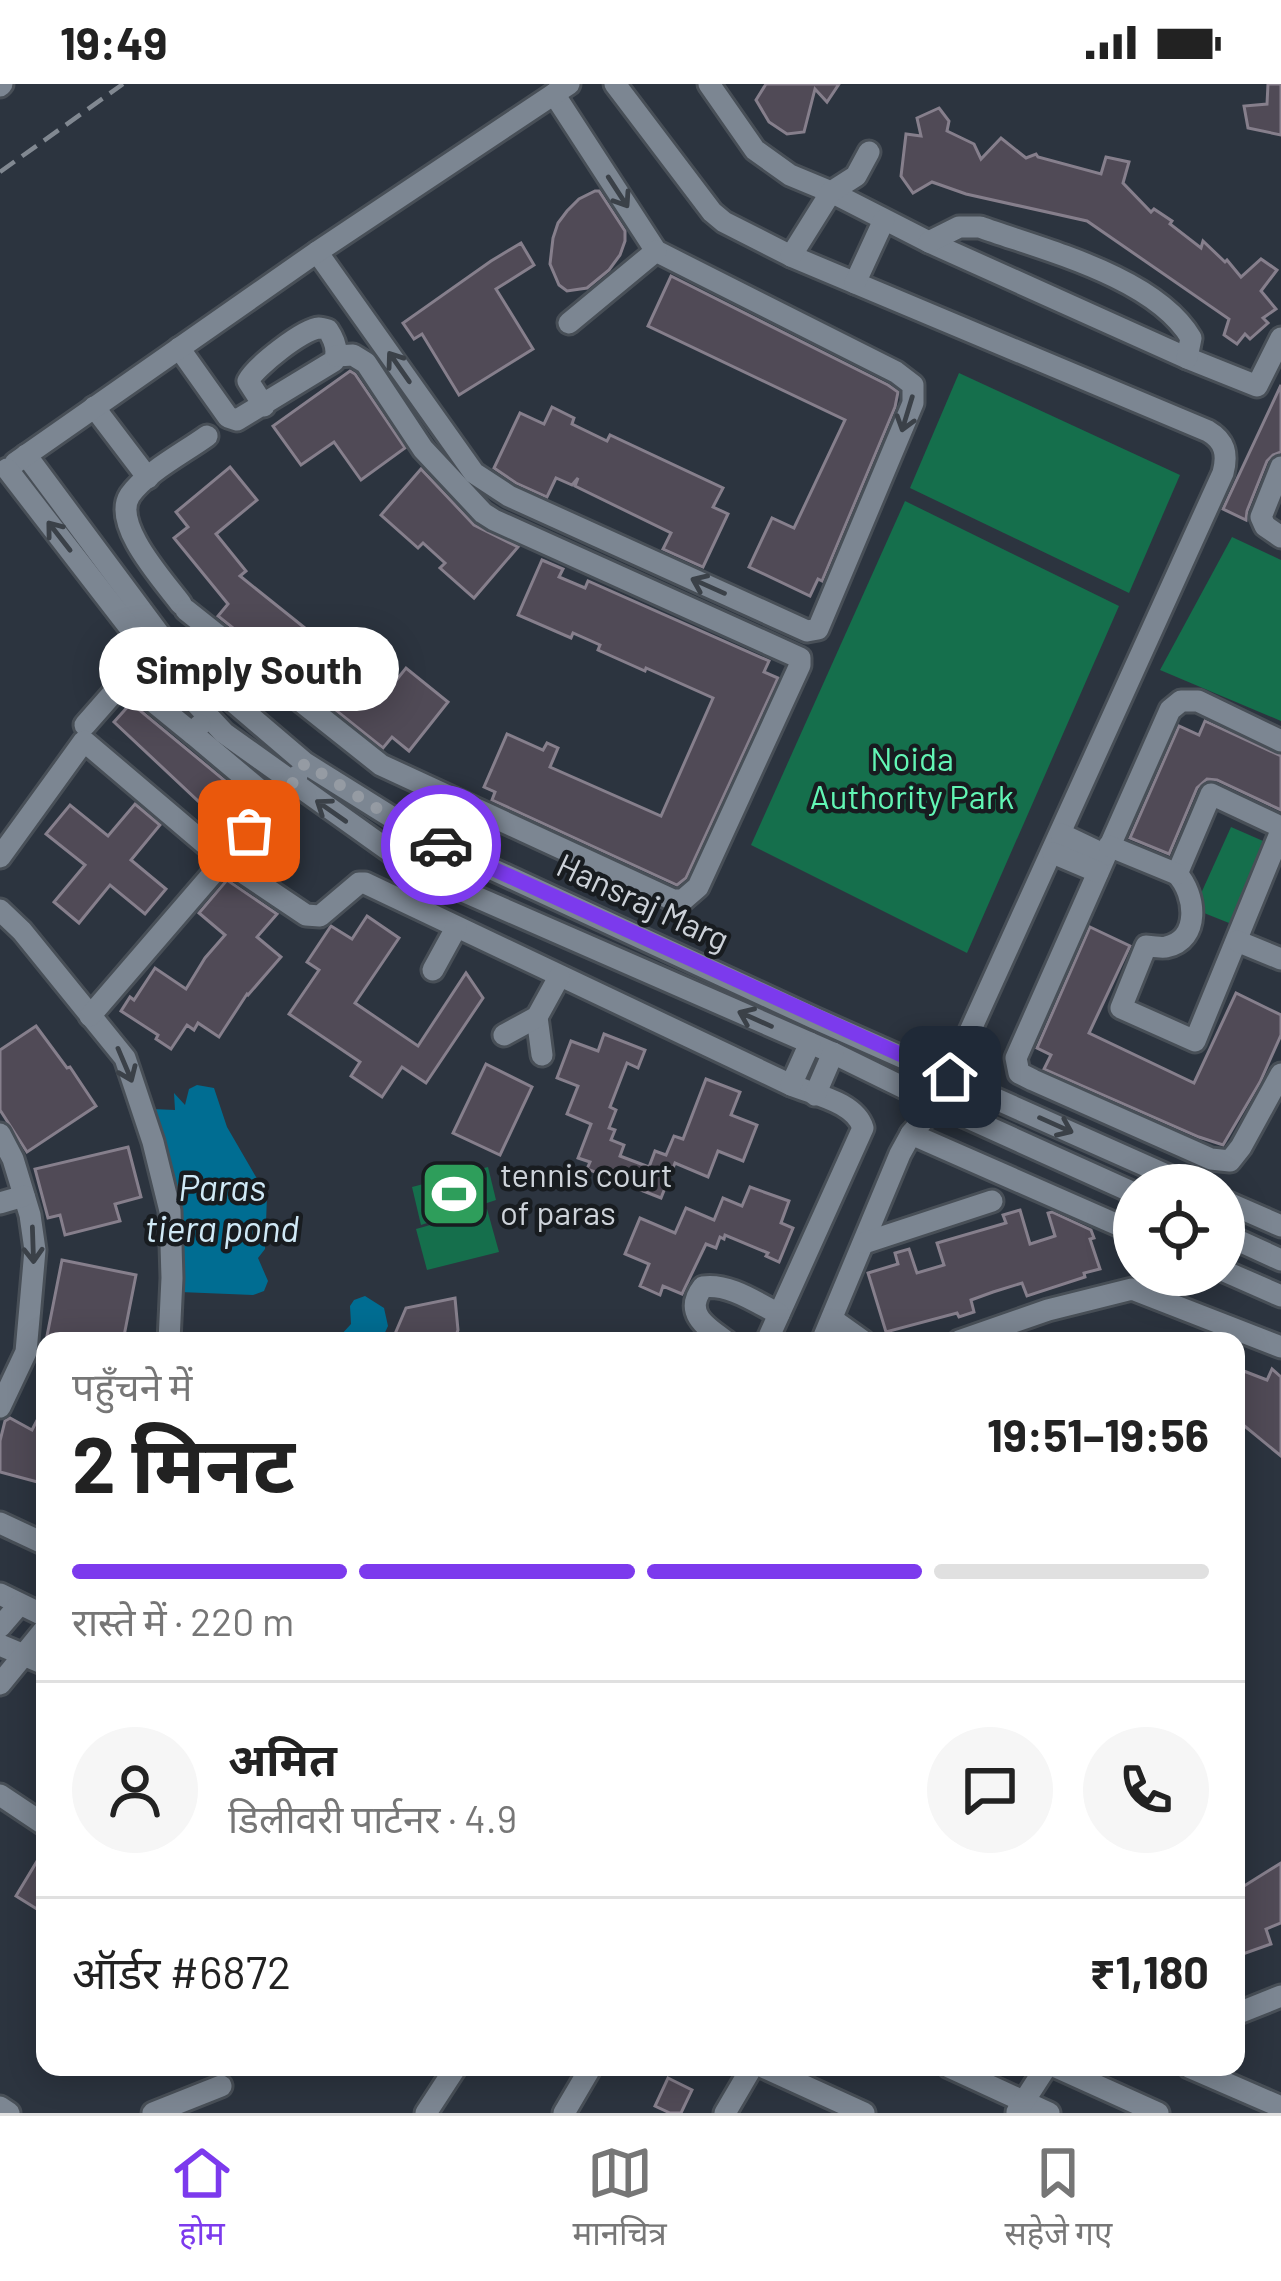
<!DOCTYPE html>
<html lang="hi">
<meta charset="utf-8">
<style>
:root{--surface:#fff;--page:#f6f6f6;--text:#222;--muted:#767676;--line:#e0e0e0;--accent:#7c3aed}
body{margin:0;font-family:Barlow,"Noto Sans Devanagari",sans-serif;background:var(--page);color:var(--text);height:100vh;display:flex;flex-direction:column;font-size:45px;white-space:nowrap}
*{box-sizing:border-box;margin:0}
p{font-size:39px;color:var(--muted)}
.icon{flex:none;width:66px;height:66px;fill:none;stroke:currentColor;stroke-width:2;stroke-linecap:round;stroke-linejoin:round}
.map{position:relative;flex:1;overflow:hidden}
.details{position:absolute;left:36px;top:1248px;width:1209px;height:744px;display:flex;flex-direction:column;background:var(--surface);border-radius:24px;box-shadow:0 6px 30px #0003}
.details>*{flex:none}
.buttons{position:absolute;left:1113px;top:1080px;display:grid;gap:24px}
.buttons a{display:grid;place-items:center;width:132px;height:132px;border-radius:50%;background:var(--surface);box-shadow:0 6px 30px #0003;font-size:60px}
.pin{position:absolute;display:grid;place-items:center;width:102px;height:102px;color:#fff;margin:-51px;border-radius:24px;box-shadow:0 6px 18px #0006}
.courier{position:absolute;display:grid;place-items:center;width:120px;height:120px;margin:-60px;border:9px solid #7c3aed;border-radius:50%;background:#fff;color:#222;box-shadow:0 3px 15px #0007}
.bubble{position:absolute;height:84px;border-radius:42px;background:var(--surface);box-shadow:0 6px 30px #0003;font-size:39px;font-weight:700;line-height:84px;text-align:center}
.summary em{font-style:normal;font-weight:700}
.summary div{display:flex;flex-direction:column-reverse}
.summary{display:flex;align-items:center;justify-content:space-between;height:204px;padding:0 36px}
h1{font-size:78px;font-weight:700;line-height:90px}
.bar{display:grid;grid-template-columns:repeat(4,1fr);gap:18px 12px;align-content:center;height:144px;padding:0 36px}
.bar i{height:15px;border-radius:9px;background:var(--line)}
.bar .current{background:var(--accent)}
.bar p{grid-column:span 4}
.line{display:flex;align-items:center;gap:30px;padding:0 36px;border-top:3px solid var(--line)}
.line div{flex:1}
.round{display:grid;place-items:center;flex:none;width:126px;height:126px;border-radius:63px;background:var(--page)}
.status{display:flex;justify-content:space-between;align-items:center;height:84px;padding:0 60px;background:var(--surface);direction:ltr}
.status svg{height:33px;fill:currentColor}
.tabs{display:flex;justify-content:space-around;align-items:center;height:168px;border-top:3px solid var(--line);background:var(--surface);font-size:33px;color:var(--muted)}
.tabs a{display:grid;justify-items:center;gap:6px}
.tabs .current{color:var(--accent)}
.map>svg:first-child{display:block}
</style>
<div class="status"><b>19:49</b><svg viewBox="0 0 49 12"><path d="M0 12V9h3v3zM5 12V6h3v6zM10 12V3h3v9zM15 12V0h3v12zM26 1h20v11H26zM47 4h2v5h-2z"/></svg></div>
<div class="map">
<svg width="1281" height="2029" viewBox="0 0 1281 2029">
<rect width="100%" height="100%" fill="#2c343f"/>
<g fill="#156f4c">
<path d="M959,289L1180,391L1129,509L910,404Z"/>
<path d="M905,417L1119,522L967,869L751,761Z"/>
<path d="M1232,453L1281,476V637L1160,586Z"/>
<path d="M1231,743L1270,760L1234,841L1194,825Z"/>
<path d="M488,1083L496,1116L421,1141L412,1103Z"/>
<path d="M487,1125L499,1168L427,1186L416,1145Z"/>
</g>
<g fill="#006d92">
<path d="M197,1001L214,1004L227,1043L267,1112L265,1165L258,1174L268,1197L264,1207L253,1211L180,1208L152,1025L175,1026L174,1009L185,1021L189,1005Z"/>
<path d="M365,1212L384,1224L388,1242L381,1257H340V1252L351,1240L350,1222L354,1216Z"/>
</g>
<g fill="#504a56" stroke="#867f8c" stroke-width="3">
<path d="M766,0H839L827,18L815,5L804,48L787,50L769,38L756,16Z"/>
<path d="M1268,0H1281V51L1248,44L1244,22L1267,20Z"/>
<path d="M939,24L949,37L947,47L974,60L981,75L1001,54L1026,74L1036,70L1038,73L1101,90L1106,73L1129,78L1123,99L1151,128L1154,125L1172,137L1170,140L1201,164L1203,157L1225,178L1227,176L1241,193L1261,175L1277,186L1261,207L1276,225L1263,234L1268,239L1250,255L1245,250L1237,260L1224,251L1229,235L1087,137L966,110L932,98L913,109L901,92L906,50L921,52L917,34Z"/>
<path d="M595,107H599L625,147V157L620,171L609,186L587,204L567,207L559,201L550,180L553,154L558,139L567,127L579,115Z"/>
<path d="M521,159L534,181L496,205L533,265L459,311L422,250L414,255L403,239L491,177Z"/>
<path d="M671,192L888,301L898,308L895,323L822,497L818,495L810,512L749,483L772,434L794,444L845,336L648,242Z"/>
<path d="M350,287L355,290L405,364L361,396L334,358L301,381L273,342Z"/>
<path d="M1281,301V368L1273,371L1267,377L1247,427L1246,436L1223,425Z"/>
<path d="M552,323L574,334L572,340L607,357L610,351L723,404L713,423L728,430L703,483L663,465L671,449L575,402L578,394L572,401L556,394L547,413L516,399L494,384L520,329L544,340Z"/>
<path d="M230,383L257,416L216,450L246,487L240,492L386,609L406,584L448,618L409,667L392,653L383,664L218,532L228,520L174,454L188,443L176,428Z"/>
<path d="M421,385L474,441L518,463L474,514L440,484L445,479L423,459L418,464L381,431Z"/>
<path d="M542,476L563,485L559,493L585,504L588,497L769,577L764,588L778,594L686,794L677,801L492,716L495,708L484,703L507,650L543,666L547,659L558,664L550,683L661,732L713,614L646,584L645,587L598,566L600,561L573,549L571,554L518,531Z"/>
<path d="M131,619L253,720L230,747L114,638Z"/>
<path d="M1205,637L1281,672V726L1217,696L1207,695L1197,704L1169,770L1130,754L1179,642L1199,651Z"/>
<path d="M135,720L160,741L131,776L166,805L145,830L110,801L79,839L54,818L85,781L46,750L70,721L108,752Z"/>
<path d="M227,796L277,830L257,853L281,873L248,911L247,910L219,953L198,939L194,946L187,941L171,965L156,955L158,951L121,927L130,913L134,916L155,884L186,905L205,874L225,851L199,829Z"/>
<path d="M367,832L399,854L355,919L418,962L466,889L483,914L426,999L402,983L382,1013L351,992L360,978L289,930L319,886L307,878L331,842L352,855Z"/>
<path d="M1090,843L1130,862L1089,949L1194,999L1236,909L1281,931V951L1260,998L1223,1061L1199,1053L1044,985L1051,971L1037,964Z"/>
<path d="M36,942L67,984L70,983L96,1022L27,1068L0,1026V966Z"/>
<path d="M604,950L645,966L638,984L627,979L610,1023L616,1026L609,1044L615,1046L611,1056L624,1061L620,1072L649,1083L655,1067L666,1071L674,1052L683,1055L706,995L740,1008L731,1031L757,1041L743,1077L718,1067L708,1093L675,1079L661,1114L587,1085L590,1078L578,1074L591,1040L567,1030L578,1002L557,994L571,957L598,967Z"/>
<path d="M486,980L532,1003L500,1071L453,1049Z"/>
<path d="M128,1063L141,1113L115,1120L120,1137L65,1151L60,1131L48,1134L35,1085Z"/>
<path d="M750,1103L789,1117L781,1139L793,1144L779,1178L766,1172L768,1169L725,1151L724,1155L720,1153L716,1164L706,1160L682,1210L663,1202L660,1211L640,1202L649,1180L625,1170L640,1134L675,1149L686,1124L714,1136L723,1114L742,1122Z"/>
<path d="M1020,1126L1030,1160L1055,1152L1048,1129L1052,1128L1091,1146L1094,1154L1090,1155L1100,1185L1084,1189L1085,1193L1027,1212L1022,1199L993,1208L971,1216L974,1228L959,1233L957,1229L886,1248L868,1189L898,1180L895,1169L909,1165L917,1189L944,1181L937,1159L1006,1139L1003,1131Z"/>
<path d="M62,1176L136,1191L123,1257H46Z"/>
<path d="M455,1214L458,1246L454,1257H392L406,1224Z"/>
<path d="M1236,1284L1267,1296L1272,1285L1281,1293V1372L1236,1335Z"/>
<path d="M45,1321V1400L0,1388V1357L5,1337L10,1334L32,1346Z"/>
<path d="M45,1764V1830L16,1812Z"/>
<path d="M1281,1779V1839L1266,1845L1271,1860L1240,1871L1236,1851V1807Z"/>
<path d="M668,1994L692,2006L681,2029H670L655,2022Z"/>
</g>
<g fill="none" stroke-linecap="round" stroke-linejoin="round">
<g stroke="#484f57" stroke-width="27">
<g id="minor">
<path d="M615,0L712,128L724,138L791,172L1208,347C1225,357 1228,370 1223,389L937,1020L911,1050L900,1070L822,1257"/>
<path d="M709,0L755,66L790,91L831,108L929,158L1187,274L1257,302L1281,254"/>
<path d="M0,2L2,0"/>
<path d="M929,158L959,143H980C1044,166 1155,193 1191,254L1187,274"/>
<path d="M317,168L474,389L509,412L807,547L818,545L913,319V301L896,288L656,167L554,10"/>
<path d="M791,172L831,108L856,92L869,68"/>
<path d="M855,199L884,136"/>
<path d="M569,239L656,167"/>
<path d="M179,264L228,333L237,336L334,277C339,266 334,255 328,246C325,245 322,244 319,244C303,245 255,283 248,297L264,322"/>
<path d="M94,323L148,394"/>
<path d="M26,371L168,562L305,679L425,754L814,934L1189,1101"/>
<path d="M15,379L317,168L569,0"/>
<path d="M1281,383L1261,433L1265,442L1281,453"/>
<path d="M7,385L150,570L224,649L419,788L833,969L937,1020L1134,1109"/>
<path d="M181,520C164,497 111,440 130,411C145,389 185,368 207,352"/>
<path d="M186,526L381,681L673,816H683L698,803L800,581V574L494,436L483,429L423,365L366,279L353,271L336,272"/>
<path d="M85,641L121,600L128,597L193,650"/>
<path d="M200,641L193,650L275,719"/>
<path d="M1281,657L1198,617H1181L1170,626L1016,974L1019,989L1033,996L1211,1075L1230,1077L1241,1063L1281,990"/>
<path d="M1281,743L1211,710L1177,790C1196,810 1201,856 1166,863C1163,864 1148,862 1146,862L1121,924L1195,957L1281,747"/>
<path d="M1061,750L1105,771"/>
<path d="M425,754L439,710"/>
<path d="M1109,762L1177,790"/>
<path d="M1053,769L1098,788"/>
<path d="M0,773L84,657L224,776L306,831L320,832L359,799H365L791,1001C815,1011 855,1018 863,1044L767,1257"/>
<path d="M0,826L22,847L125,974L153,1058L170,1127L172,1194L169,1257"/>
<path d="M1237,857L1281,875"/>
<path d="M433,886L456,844"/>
<path d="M90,932L297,692"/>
<path d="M537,933L542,971"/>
<path d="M504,951L537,933L559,893"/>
<path d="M791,1001L810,959"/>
<path d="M815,1011L833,969"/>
<path d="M0,1050L13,1075L30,1131L35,1166L26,1268L0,1323"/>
<path d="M911,1050L1134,1148"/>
<path d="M1224,1117L1281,1142"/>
<path d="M0,1119L24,1112"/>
<path d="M1224,1150L1281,1176"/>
<path d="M864,1159L992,1117"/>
<path d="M1224,1187L1281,1212"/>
<path d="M832,1235L863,1257"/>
<path d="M726,1257C706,1243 683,1229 703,1203C729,1199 757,1219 779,1230"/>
<path d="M959,1257L1048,1226L1132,1205L1281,1263"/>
<path d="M0,1439L45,1460"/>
<path d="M0,1510L45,1532"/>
<path d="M0,1543L19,1521"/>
<path d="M0,1561L45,1580"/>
<path d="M0,1600L45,1545"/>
<path d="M0,1711L45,1741"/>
<path d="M1236,1930L1281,1912"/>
<path d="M763,1983L864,2029"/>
<path d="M949,1983L1049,2029"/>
<path d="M1056,1983L1158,2029"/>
<path d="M1189,1983L1281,2023"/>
<path d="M0,2023L9,2029"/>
<path d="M1017,2028L1046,1983"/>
<path d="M153,2029L221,2002"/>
<path d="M426,2029L456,1983"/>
<path d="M564,2029L591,1983"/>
<path d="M725,2029L752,1983"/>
</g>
</g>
<use href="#minor" stroke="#7c8692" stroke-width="21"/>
<path stroke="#818891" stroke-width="4.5" stroke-dasharray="18 9" stroke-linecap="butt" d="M0,88L123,0"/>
</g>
<defs><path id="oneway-shaft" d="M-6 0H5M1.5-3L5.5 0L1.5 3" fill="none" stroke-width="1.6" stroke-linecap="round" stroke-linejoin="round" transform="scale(3)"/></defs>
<g stroke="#3b4148">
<use href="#oneway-shaft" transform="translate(618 108) rotate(57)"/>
<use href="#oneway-shaft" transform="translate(399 283) rotate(-125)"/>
<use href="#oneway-shaft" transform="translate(907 330) rotate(107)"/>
<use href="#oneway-shaft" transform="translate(59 452) rotate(-128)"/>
<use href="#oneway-shaft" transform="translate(708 502) rotate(-156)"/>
<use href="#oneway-shaft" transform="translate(331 727) rotate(-145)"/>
<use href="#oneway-shaft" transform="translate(755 935) rotate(-156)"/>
<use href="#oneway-shaft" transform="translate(125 981) rotate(67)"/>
<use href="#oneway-shaft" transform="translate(1056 1041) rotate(24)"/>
<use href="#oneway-shaft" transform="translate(33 1161) rotate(88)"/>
</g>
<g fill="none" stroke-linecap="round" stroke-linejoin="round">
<path stroke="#959ba3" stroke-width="12" stroke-dasharray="0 21.6" d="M249,747L292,700L305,679L402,740L441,761"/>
<path stroke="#7c3aed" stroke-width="15" d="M441,761L950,993"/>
</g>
<defs>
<g id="stadium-square" transform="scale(3.45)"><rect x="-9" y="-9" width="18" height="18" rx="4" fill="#2e9e5b" stroke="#181c20"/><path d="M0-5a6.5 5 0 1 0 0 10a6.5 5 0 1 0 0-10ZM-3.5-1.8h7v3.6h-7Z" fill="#fff"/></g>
</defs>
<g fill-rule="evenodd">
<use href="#stadium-square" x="454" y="1110"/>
</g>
<g text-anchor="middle" stroke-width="9" stroke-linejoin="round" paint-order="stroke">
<g font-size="33" fill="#62f6b5" stroke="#181c20">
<text x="912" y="687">Noida<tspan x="912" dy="38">Authority Park</tspan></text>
</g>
<g font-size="33" fill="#cdd2d9" stroke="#181c20">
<text transform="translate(643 818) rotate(25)" y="12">Hansraj Marg</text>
</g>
<g font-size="33" fill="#cdd2d9" stroke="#181c20" text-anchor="start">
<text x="500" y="1103">tennis court<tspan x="500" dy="38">of paras</tspan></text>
</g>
<g font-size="36" font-style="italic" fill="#d0e9f6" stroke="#181c20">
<text x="222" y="1117">Paras<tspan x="222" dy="41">tiera pond</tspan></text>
</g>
</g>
</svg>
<div class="buttons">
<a><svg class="icon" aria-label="locate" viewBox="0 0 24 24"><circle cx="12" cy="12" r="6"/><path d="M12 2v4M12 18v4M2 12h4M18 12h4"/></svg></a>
</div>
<div class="pin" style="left:249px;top:747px;background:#ea580c"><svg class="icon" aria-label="bag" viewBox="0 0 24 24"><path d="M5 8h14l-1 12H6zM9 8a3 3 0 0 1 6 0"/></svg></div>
<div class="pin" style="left:950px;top:993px;background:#1f2937"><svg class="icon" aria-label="home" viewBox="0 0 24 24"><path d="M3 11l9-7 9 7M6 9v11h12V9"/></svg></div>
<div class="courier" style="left:441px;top:761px"><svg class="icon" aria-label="car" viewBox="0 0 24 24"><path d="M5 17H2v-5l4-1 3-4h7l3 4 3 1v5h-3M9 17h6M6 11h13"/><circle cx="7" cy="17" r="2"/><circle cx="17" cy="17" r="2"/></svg></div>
<div class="bubble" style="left:99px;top:543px;width:300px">Simply South</div>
<section class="details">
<div class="summary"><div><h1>2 मिनट</h1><p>पहुँचने में</p></div><em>19:51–19:56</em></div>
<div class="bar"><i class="current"></i><i class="current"></i><i class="current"></i><i></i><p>रास्ते में · 220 m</p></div>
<div class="line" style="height:216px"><a class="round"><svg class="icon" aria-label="person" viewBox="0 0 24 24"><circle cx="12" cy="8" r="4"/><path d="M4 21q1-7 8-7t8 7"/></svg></a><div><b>अमित</b><p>डिलीवरी पार्टनर · 4.9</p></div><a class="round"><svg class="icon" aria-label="chat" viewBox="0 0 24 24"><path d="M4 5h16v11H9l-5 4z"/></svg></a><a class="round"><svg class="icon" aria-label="phone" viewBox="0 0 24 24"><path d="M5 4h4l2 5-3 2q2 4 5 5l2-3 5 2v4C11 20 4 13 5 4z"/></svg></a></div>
<div class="line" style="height:156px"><div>ऑर्डर #6872</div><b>₹1,180</b></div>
</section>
</div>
<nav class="tabs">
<a class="current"><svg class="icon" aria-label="home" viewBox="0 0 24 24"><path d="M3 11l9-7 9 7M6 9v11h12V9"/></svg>होम</a>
<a><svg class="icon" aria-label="map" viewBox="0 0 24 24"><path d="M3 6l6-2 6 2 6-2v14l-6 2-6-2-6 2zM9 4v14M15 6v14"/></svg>मानचित्र</a>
<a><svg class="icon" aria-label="saved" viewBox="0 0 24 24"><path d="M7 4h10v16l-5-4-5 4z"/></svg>सहेजे गए</a>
</nav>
